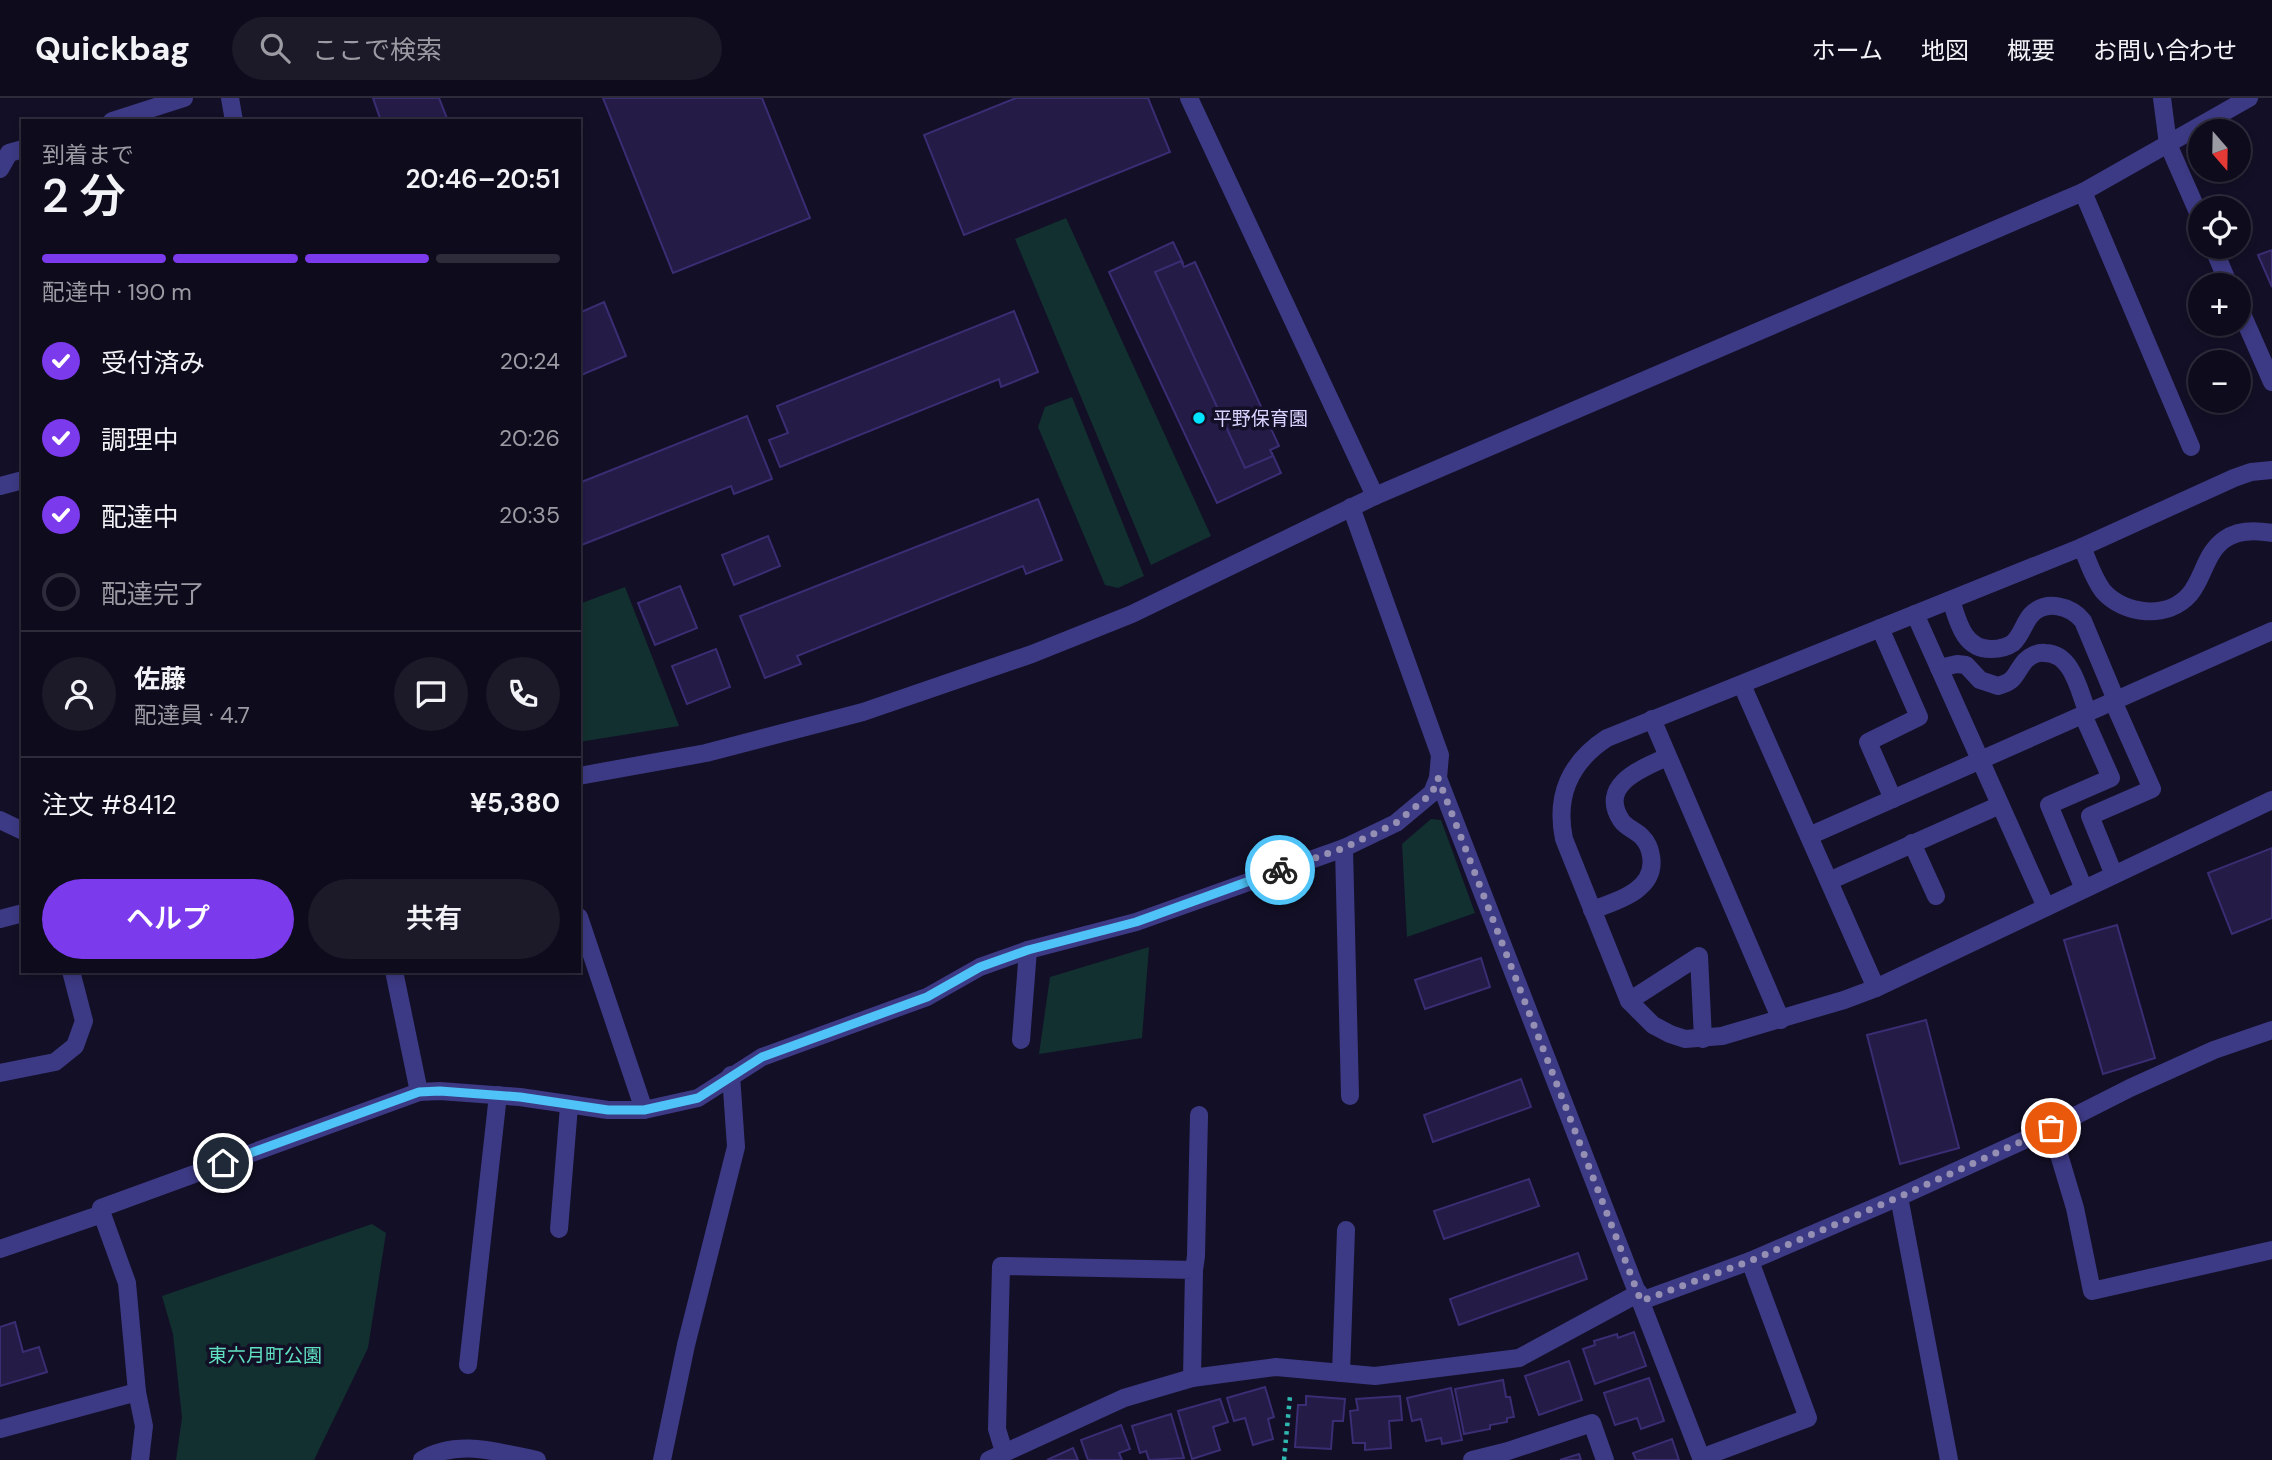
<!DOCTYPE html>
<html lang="ja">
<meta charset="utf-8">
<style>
:root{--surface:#0e0b1c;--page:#1c1929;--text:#f1f3f6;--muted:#9b9ba3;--line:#2e2b3b;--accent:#7c3aed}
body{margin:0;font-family:"DM Sans","Noto Sans JP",sans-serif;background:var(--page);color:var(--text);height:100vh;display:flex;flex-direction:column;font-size:26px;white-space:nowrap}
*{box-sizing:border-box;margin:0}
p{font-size:23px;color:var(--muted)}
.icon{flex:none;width:38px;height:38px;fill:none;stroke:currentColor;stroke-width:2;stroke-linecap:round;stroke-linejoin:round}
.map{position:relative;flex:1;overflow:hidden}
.sheet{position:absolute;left:21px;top:21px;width:560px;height:854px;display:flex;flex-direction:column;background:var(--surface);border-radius:0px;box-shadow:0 4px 10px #0003,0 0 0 2px var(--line)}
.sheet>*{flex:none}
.needle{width:46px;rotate:160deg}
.tools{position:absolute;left:2188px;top:21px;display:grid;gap:14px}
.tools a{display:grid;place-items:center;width:63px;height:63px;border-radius:50%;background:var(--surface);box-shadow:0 4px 10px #0003,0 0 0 2px var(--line);font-size:35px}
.pin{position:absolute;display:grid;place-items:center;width:60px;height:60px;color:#fff;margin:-30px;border:4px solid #fff;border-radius:50%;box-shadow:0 2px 7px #0007}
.courier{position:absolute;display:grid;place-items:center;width:70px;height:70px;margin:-35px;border:5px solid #4fc3f7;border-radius:50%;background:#fff;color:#222;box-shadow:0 2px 9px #0007}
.head em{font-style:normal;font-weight:600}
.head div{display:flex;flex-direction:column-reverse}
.head{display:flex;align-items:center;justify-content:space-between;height:119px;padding:0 21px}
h1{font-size:46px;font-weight:600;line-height:52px}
.bar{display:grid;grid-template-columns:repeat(4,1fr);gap:10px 7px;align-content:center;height:84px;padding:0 21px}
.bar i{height:9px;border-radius:5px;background:var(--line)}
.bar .current{background:var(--accent)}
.bar p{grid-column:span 4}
.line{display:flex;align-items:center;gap:18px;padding:0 21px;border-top:2px solid var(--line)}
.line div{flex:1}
.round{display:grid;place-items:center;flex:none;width:74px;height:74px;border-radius:37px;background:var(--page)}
ol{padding:0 21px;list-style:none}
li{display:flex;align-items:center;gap:21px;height:77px}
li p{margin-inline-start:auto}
li .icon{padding:7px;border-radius:50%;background:var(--accent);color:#fff;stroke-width:4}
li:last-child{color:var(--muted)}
li i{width:38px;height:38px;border:4px solid var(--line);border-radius:50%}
.primary-button{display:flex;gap:14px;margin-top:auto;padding:14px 21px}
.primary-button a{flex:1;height:80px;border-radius:42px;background:var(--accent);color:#fff;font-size:28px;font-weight:600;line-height:80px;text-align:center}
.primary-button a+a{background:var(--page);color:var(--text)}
header{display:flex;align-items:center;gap:42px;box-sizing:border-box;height:98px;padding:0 35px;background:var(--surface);border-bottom:2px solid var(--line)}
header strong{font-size:33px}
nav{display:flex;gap:38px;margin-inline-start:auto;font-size:24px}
.search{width:490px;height:63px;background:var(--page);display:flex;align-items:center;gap:18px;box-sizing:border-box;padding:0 24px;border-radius:38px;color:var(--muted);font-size:26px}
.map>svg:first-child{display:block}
</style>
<header>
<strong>Quickbag</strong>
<div class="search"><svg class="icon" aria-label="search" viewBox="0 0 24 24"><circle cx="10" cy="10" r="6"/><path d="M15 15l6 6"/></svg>ここで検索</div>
<nav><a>ホーム</a><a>地図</a><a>概要</a><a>お問い合わせ</a></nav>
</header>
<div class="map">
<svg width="2272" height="1362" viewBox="0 0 2272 1362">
<rect width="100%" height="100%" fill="#130f26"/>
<g fill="#12302f">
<path d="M1066,120L1211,438L1151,467L1015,141Z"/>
<path d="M1072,299L1144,478L1118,490L1105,487L1038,329L1045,309Z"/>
<path d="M625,489L679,628L579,644V506Z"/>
<path d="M1431,721L1441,722L1475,815L1407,839L1402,746Z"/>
<path d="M1149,849L1142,940L1039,956L1050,879Z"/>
<path d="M372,1126L386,1135L368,1250L314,1362H176L182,1320L173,1236L162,1198Z"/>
</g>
<g fill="#241b47" stroke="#3b2d73" stroke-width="2">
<path d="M373,0H439L448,23H381Z"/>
<path d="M603,0H762L810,120L673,175Z"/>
<path d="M1016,0H1148L1170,54L964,137L924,37Z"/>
<path d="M1173,144L1183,165L1165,173L1254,364L1272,355L1281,375L1217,405L1109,174Z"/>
<path d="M2272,152V189L2258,157Z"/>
<path d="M1181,163L1184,169L1195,164L1279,348L1270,352L1273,358L1245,370L1155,174Z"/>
<path d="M604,204L626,258L579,278V215Z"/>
<path d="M1014,213L1038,274L1001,289L999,281L780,369L769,342L788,335L777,308Z"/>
<path d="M747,318L772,381L734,396L731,388L579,448V385Z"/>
<path d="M1038,401L1062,462L1026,476L1023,468L797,558L801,566L765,580L740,518Z"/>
<path d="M768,438L780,468L734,487L722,457Z"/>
<path d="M680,488L697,530L655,547L638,505Z"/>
<path d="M716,551L730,589L687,606L672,568Z"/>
<path d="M2272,750V820L2232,836L2208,775Z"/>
<path d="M2117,827L2155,960L2103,976L2064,842Z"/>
<path d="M1481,860L1490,889L1425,911L1415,882Z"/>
<path d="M1926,922L1959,1050L1900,1066L1867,937Z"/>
<path d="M1521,981L1531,1009L1433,1044L1424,1017Z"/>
<path d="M1529,1081L1539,1108L1444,1141L1434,1113Z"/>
<path d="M1578,1155L1587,1181L1459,1227L1450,1201Z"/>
<path d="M15,1224L23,1254L39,1249L47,1274L0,1288V1229Z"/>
<path d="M1634,1234L1646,1268L1595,1286L1583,1251L1595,1247L1594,1243L1617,1236L1618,1240Z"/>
<path d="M1569,1263L1582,1302L1539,1317L1525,1278Z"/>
<path d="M1649,1280L1664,1323L1641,1331L1637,1320L1615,1327L1604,1295Z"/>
<path d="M1503,1282L1506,1299H1510L1514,1319L1507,1320V1324L1490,1327V1331L1464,1336L1455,1291Z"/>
<path d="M1265,1289L1274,1319L1268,1321L1273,1341L1253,1347L1245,1320L1234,1323L1227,1300Z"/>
<path d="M1451,1290L1462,1342L1442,1346L1441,1340L1426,1343L1421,1321L1412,1323L1407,1300Z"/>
<path d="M1306,1298L1345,1301L1343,1323H1333L1331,1351L1295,1349L1298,1307H1306Z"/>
<path d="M1400,1298L1402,1322L1389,1323L1391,1350L1365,1352V1345H1353L1350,1313L1358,1312L1356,1301Z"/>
<path d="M1220,1301L1228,1324L1213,1329L1220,1352L1192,1361L1178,1313Z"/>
<path d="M1171,1316L1184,1360L1149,1362L1146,1353L1140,1355L1132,1328Z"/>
<path d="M1121,1327L1130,1351L1119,1355L1122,1362H1088L1081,1342Z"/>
<path d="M1672,1341L1679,1362H1636L1633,1355Z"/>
<path d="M1073,1350L1078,1362H1047Z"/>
<path d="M1579,1356L1581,1362H1560Z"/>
</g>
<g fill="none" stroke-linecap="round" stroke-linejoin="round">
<path stroke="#2fb8b0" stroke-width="4.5" stroke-dasharray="3.5 5" stroke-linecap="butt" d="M1284,1362L1290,1298"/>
<g stroke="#3d3a85" stroke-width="18">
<path d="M230,0L234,23"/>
<path d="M1189,0L1375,398"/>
<path d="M2162,0L2168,46L2200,119"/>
<path d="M112,23L184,0"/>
<path d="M0,71L9,55L23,51"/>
<path d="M2083,94L2191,349"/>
<path d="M2213,149L2229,187"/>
<path d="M2238,207L2272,284"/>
<path d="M2272,372L2251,374L2234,380L2082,449L1607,640C1570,664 1555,698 1564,741L1629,903L1653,927L1670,936L1685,941L1722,938L1844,902L1876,890L2272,702"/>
<path d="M0,388L23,382"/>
<path d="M1351,409L1440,657L1438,680L1702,1362"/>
<path d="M2082,449C2088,463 2093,480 2103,493C2124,517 2168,522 2190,496C2204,479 2205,455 2225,441C2238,432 2256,432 2272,435"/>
<path d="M1951,502C1958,524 1964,552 1992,551C1999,551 2007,549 2013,545C2021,538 2024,525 2031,517C2046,501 2071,508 2083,523L2116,602"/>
<path d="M1915,516L2046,809"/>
<path d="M1880,530L1919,619L1868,644L1893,701"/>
<path d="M1939,570L1957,566L1966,567L1980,582L1998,588C2017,583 2014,576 2025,563C2030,558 2038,554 2045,555C2073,555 2079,594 2088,615"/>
<path d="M1742,587L1876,890"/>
<path d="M2113,603L2152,691L2090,718L2114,777"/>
<path d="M2083,617L2111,680L2049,707L2084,791"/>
<path d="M1652,621L1781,922"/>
<path d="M579,678L706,655L863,614L1032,556L1132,516L1375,398L2083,94L2249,0"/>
<path d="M0,722L23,733"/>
<path d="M1809,738L2272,533"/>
<path d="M1912,745L1936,798"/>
<path d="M1344,750L1350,998"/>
<path d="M1829,783L2000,707"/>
<path d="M1592,812C1617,803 1657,792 1651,758C1650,751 1647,744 1642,739C1636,732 1626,730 1621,722C1598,686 1643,670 1667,659"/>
<path d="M579,819L644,1012"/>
<path d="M0,821L23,815"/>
<path d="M394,873L419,994"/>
<path d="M1629,903L1699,858L1703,941"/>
<path d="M1021,942L1028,852"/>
<path d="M0,975L55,964L75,948L84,923L71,873"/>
<path d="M2051,1030L2075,1110L2092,1193L2272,1152"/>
<path d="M1899,1099L1949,1362"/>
<path d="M102,1116L127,1185L137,1294L144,1328L140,1362"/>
<path d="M559,1131L569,1008"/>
<path d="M0,1151L102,1116L101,1110L419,994L440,993L520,999L608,1012H644L698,1000L762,959L927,899L980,869L1028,852L1136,824L1344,750L1396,725L1432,695L1438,680"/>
<path d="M1194,1172L1196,1158L1199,1017"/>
<path d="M1641,1203L1750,1163L1899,1099L2051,1030L2130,990L2214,952L2272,932"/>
<path d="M468,1267L498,997"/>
<path d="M1341,1275L1346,1132"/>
<path d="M0,1331L137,1294"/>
<path d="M1004,1354L997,1331L1001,1168L1194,1172L1192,1280"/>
<path d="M1701,1360L1808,1320L1750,1163"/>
<path d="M422,1362C458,1340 500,1355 537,1362"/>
<path d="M662,1362L686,1247L736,1049L731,977"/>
<path d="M989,1362L1124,1300L1192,1280L1276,1269L1375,1278L1519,1260L1639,1195"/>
<path d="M1472,1362L1508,1353L1592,1325L1605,1362"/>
</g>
</g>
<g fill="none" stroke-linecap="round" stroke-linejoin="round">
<path stroke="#948fb3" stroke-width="7" stroke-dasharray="0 12.6" d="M1280,772L1344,750L1396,725L1432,695L1438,680L1641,1203L1750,1163L1899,1099L2051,1030"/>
<path stroke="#4fc3f7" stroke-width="9" d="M223,1065L419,994L440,993L520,999L608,1012H644L698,1000L762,959L927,899L980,869L1028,852L1136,824L1280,772"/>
</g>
<circle fill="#00e5ff" stroke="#130f26" stroke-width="2.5" cx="1199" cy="320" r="7"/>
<g text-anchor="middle" stroke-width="7" stroke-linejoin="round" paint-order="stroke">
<g font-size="19" fill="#d9d4ff" stroke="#130f26" text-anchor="start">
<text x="1213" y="327">平野保育園</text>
</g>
<g font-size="19" fill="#5fe0c0" stroke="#130f26">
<text x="265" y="1264">東六月町公園</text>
</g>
</g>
</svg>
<div class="tools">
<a><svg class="needle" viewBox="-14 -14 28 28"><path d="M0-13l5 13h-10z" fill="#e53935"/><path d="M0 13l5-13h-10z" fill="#9b9ba3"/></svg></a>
<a><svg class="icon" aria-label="locate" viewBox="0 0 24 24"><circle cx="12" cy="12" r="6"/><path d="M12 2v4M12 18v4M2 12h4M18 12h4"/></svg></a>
<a>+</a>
<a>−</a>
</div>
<div class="pin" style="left:2051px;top:1030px;background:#ea580c"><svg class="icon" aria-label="bag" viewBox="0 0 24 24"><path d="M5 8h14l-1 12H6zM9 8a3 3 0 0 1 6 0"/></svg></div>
<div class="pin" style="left:223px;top:1065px;background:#1f2937"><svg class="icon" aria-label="home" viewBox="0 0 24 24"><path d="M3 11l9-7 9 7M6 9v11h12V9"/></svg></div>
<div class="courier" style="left:1280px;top:772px"><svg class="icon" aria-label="bike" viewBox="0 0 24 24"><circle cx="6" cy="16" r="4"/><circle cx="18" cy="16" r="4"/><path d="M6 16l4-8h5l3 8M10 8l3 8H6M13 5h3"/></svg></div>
<section class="sheet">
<div class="head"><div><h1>2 分</h1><p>到着まで</p></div><em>20:46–20:51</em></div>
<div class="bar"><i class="current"></i><i class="current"></i><i class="current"></i><i></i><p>配達中 · 190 m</p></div>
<ol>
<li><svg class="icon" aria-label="check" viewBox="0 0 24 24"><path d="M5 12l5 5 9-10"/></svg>受付済み<p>20:24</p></li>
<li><svg class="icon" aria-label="check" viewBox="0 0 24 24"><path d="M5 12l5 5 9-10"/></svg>調理中<p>20:26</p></li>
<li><svg class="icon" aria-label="check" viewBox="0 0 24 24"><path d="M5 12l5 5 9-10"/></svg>配達中<p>20:35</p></li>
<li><i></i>配達完了</li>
</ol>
<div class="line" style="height:126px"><a class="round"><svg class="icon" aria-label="person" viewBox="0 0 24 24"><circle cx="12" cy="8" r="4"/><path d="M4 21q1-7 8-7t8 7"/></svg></a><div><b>佐藤</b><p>配達員 · 4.7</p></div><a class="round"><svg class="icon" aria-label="chat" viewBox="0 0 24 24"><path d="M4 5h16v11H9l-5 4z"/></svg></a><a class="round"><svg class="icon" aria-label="phone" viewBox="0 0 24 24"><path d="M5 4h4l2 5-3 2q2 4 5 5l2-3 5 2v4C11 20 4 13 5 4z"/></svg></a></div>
<div class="line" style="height:91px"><div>注文 #8412</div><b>¥5,380</b></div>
<div class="primary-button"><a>ヘルプ</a><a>共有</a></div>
</section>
</div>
